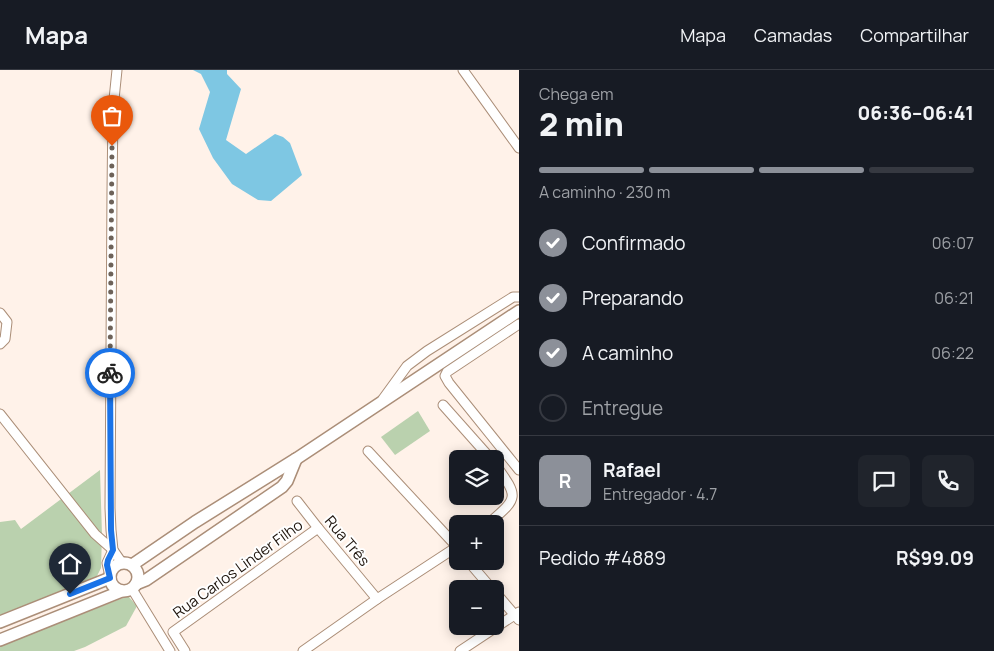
<!DOCTYPE html>
<html lang="pt">
<meta charset="utf-8">
<style>
:root{--surface:#171b24;--page:#20242c;--text:#f1f3f6;--muted:#9ea1a6;--line:#363941;--accent:#8c9099}
body{margin:0;font-family:Manrope,sans-serif;background:var(--page);color:var(--text);height:100vh;display:flex;flex-direction:column;font-size:19px;white-space:nowrap}
*{box-sizing:border-box;margin:0}
p{font-size:16px;color:var(--muted)}
.icon{flex:none;width:28px;height:28px;fill:none;stroke:currentColor;stroke-width:2;stroke-linecap:round;stroke-linejoin:round}
.map{position:relative;flex:1;overflow:hidden}
.panel{display:flex;flex-direction:column;background:var(--surface);width:475px}
.panel>*{flex:none}
.buttons{position:absolute;left:449px;top:380px;display:grid;gap:10px}
.buttons a{display:grid;place-items:center;width:55px;height:55px;border-radius:8px;background:var(--surface);box-shadow:0 2px 12px #0003;font-size:25px}
.pin{position:absolute;display:grid;place-items:center;width:42px;height:42px;color:#fff;margin:-51px -21px;border-radius:50% 50% 50% 0;rotate:-45deg;box-shadow:0 0 5px #0007}
.pin .icon{rotate:45deg}
.courier{position:absolute;display:grid;place-items:center;width:50px;height:50px;margin:-25px;border:4px solid #1a73e8;border-radius:50%;background:#fff;color:#222;box-shadow:0 1px 6px #0007}
.headline em{font-style:normal;font-weight:800}
.headline div{display:flex;flex-direction:column-reverse}
.headline{display:flex;align-items:center;justify-content:space-between;height:85px;padding:0 20px}
h1{font-size:32px;font-weight:800;line-height:38px}
.bar{display:grid;grid-template-columns:repeat(4,1fr);gap:8px 5px;align-content:center;height:60px;padding:0 20px}
.bar i{height:6px;border-radius:4px;background:var(--line)}
.bar .active{background:var(--accent)}
.bar p{grid-column:span 4}
.line{display:flex;align-items:center;gap:12px;padding:0 20px;border-top:1px solid var(--line)}
.line div{flex:1}
.round{display:grid;place-items:center;flex:none;width:52px;height:52px;border-radius:8px;background:var(--page)}
ol{padding:0 20px;list-style:none}
li{display:flex;align-items:center;gap:15px;height:55px}
li p{margin-inline-start:auto}
li .icon{padding:5px;border-radius:50%;background:var(--accent);color:#fff;stroke-width:4}
li:last-child{color:var(--muted)}
li i{width:28px;height:28px;border:2px solid var(--line);border-radius:50%}
header{display:flex;align-items:center;gap:30px;box-sizing:border-box;height:70px;padding:0 25px;background:var(--surface);border-bottom:1px solid var(--line)}
header strong{font-size:24px}
nav{display:flex;gap:28px;margin-inline-start:auto;font-size:18px}
main{display:flex;flex:1;min-height:0}
.map>svg:first-child{display:block}
</style>
<header>
<strong>Mapa</strong>
<nav><a>Mapa</a><a>Camadas</a><a>Compartilhar</a></nav>
</header>
<main>
<div class="map">
<svg width="519" height="581" viewBox="0 0 519 581">
<rect width="100%" height="100%" fill="#fff2e9"/>
<g fill="#bad1ae">
<path d="M418,341L430,361L395,385L381,367Z"/>
<path d="M100,400L102,465L101,498L96,508L0,545V452L15,450L21,459Z"/>
<path d="M128,526L137,536L126,556L85,577L74,581H0V576Z"/>
</g>
<path fill="#7ec7e3" d="M193,0H227V4L241,19L226,70L246,84L275,64L283,67L290,73L302,105L271,131L258,130L232,114L213,88L199,59L210,22L201,4Z"/>
<g fill="none" stroke-linecap="round" stroke-linejoin="round">
<g stroke="#ab8e78" stroke-width="11">
<g id="minor">
<path d="M117,0L113,39L112,121L110,438L111,460L113,480L122,493"/>
<path d="M463,0L519,78"/>
<path d="M0,243L7,252L5,269L0,274"/>
<path d="M519,254L447,302L445,306L449,313L519,400"/>
<path d="M383,329L407,296L427,281L513,227H519"/>
<path d="M443,335L491,389"/>
<path d="M0,344L95,464L113,480"/>
<path d="M368,381L458,478"/>
<path d="M297,431L318,458L377,529"/>
<path d="M488,454C519,427 519,428 495,394"/>
<path d="M468,491L492,519"/>
<path d="M110,506L107,493L113,480"/>
<path d="M132,519L170,581"/>
<path d="M495,522L519,550"/>
<path d="M185,581L173,562L318,458"/>
<path d="M303,581L377,529L458,476"/>
<path d="M460,581L519,542"/>
</g>
</g>
<g stroke="#ab8e78" stroke-width="14">
<g id="major">
<circle cx="124" cy="507" r="14"/>
<path d="M132,495L195,452L296,389L519,241"/>
<path d="M136,514L146,510L282,417L287,411L296,389"/>
<path d="M0,552L110,508"/>
<path d="M0,570L122,521"/>
</g>
</g>
<use href="#minor" stroke="#fff" stroke-width="9"/>
<use href="#major" stroke="#fff" stroke-width="11"/>
</g>
<g fill="none" stroke-linecap="round" stroke-linejoin="round">
<path stroke="#6d6259" stroke-width="5" stroke-dasharray="0 9" d="M110,303L112,76"/>
<path stroke="#1a73e8" stroke-width="6" d="M70,524L110,508L107,495L108,490L113,480L111,460L110,303"/>
</g>
<g text-anchor="middle" stroke-width="4" stroke-linejoin="round" paint-order="stroke">
<g font-size="15" fill="#1e140c" stroke="#fff">
<text transform="translate(347 471) rotate(50)" y="5">Rua Três</text>
<text transform="translate(238 499) rotate(-36)" y="5">Rua Carlos Linder Filho</text>
</g>
</g>
</svg>
<div class="buttons">
<a><svg class="icon" aria-label="layers" viewBox="0 0 24 24"><path d="M12 4l9 5-9 5-9-5zM3 14l9 5 9-5"/></svg></a>
<a>+</a>
<a>−</a>
</div>
<div class="pin" style="left:112px;top:76px;background:#ea580c"><svg class="icon" aria-label="bag" viewBox="0 0 24 24"><path d="M5 8h14l-1 12H6zM9 8a3 3 0 0 1 6 0"/></svg></div>
<div class="pin" style="left:70px;top:524px;background:#1f2937"><svg class="icon" aria-label="home" viewBox="0 0 24 24"><path d="M3 11l9-7 9 7M6 9v11h12V9"/></svg></div>
<div class="courier" style="left:110px;top:303px"><svg class="icon" aria-label="bike" viewBox="0 0 24 24"><circle cx="6" cy="16" r="4"/><circle cx="18" cy="16" r="4"/><path d="M6 16l4-8h5l3 8M10 8l3 8H6M13 5h3"/></svg></div>
</div>
<section class="panel">
<div class="headline"><div><h1>2 min</h1><p>Chega em</p></div><em>06:36–06:41</em></div>
<div class="bar"><i class="active"></i><i class="active"></i><i class="active"></i><i></i><p>A caminho · 230 m</p></div>
<ol>
<li><svg class="icon" aria-label="check" viewBox="0 0 24 24"><path d="M5 12l5 5 9-10"/></svg>Confirmado<p>06:07</p></li>
<li><svg class="icon" aria-label="check" viewBox="0 0 24 24"><path d="M5 12l5 5 9-10"/></svg>Preparando<p>06:21</p></li>
<li><svg class="icon" aria-label="check" viewBox="0 0 24 24"><path d="M5 12l5 5 9-10"/></svg>A caminho<p>06:22</p></li>
<li><i></i>Entregue</li>
</ol>
<div class="line" style="height:90px"><b class="round" style="background:var(--accent);color:#fff">R</b><div><b>Rafael</b><p>Entregador · 4.7</p></div><a class="round"><svg class="icon" aria-label="chat" viewBox="0 0 24 24"><path d="M4 5h16v11H9l-5 4z"/></svg></a><a class="round"><svg class="icon" aria-label="phone" viewBox="0 0 24 24"><path d="M5 4h4l2 5-3 2q2 4 5 5l2-3 5 2v4C11 20 4 13 5 4z"/></svg></a></div>
<div class="line" style="height:65px"><div>Pedido #4889</div><b>R$99.09</b></div>
</section>
</main>
